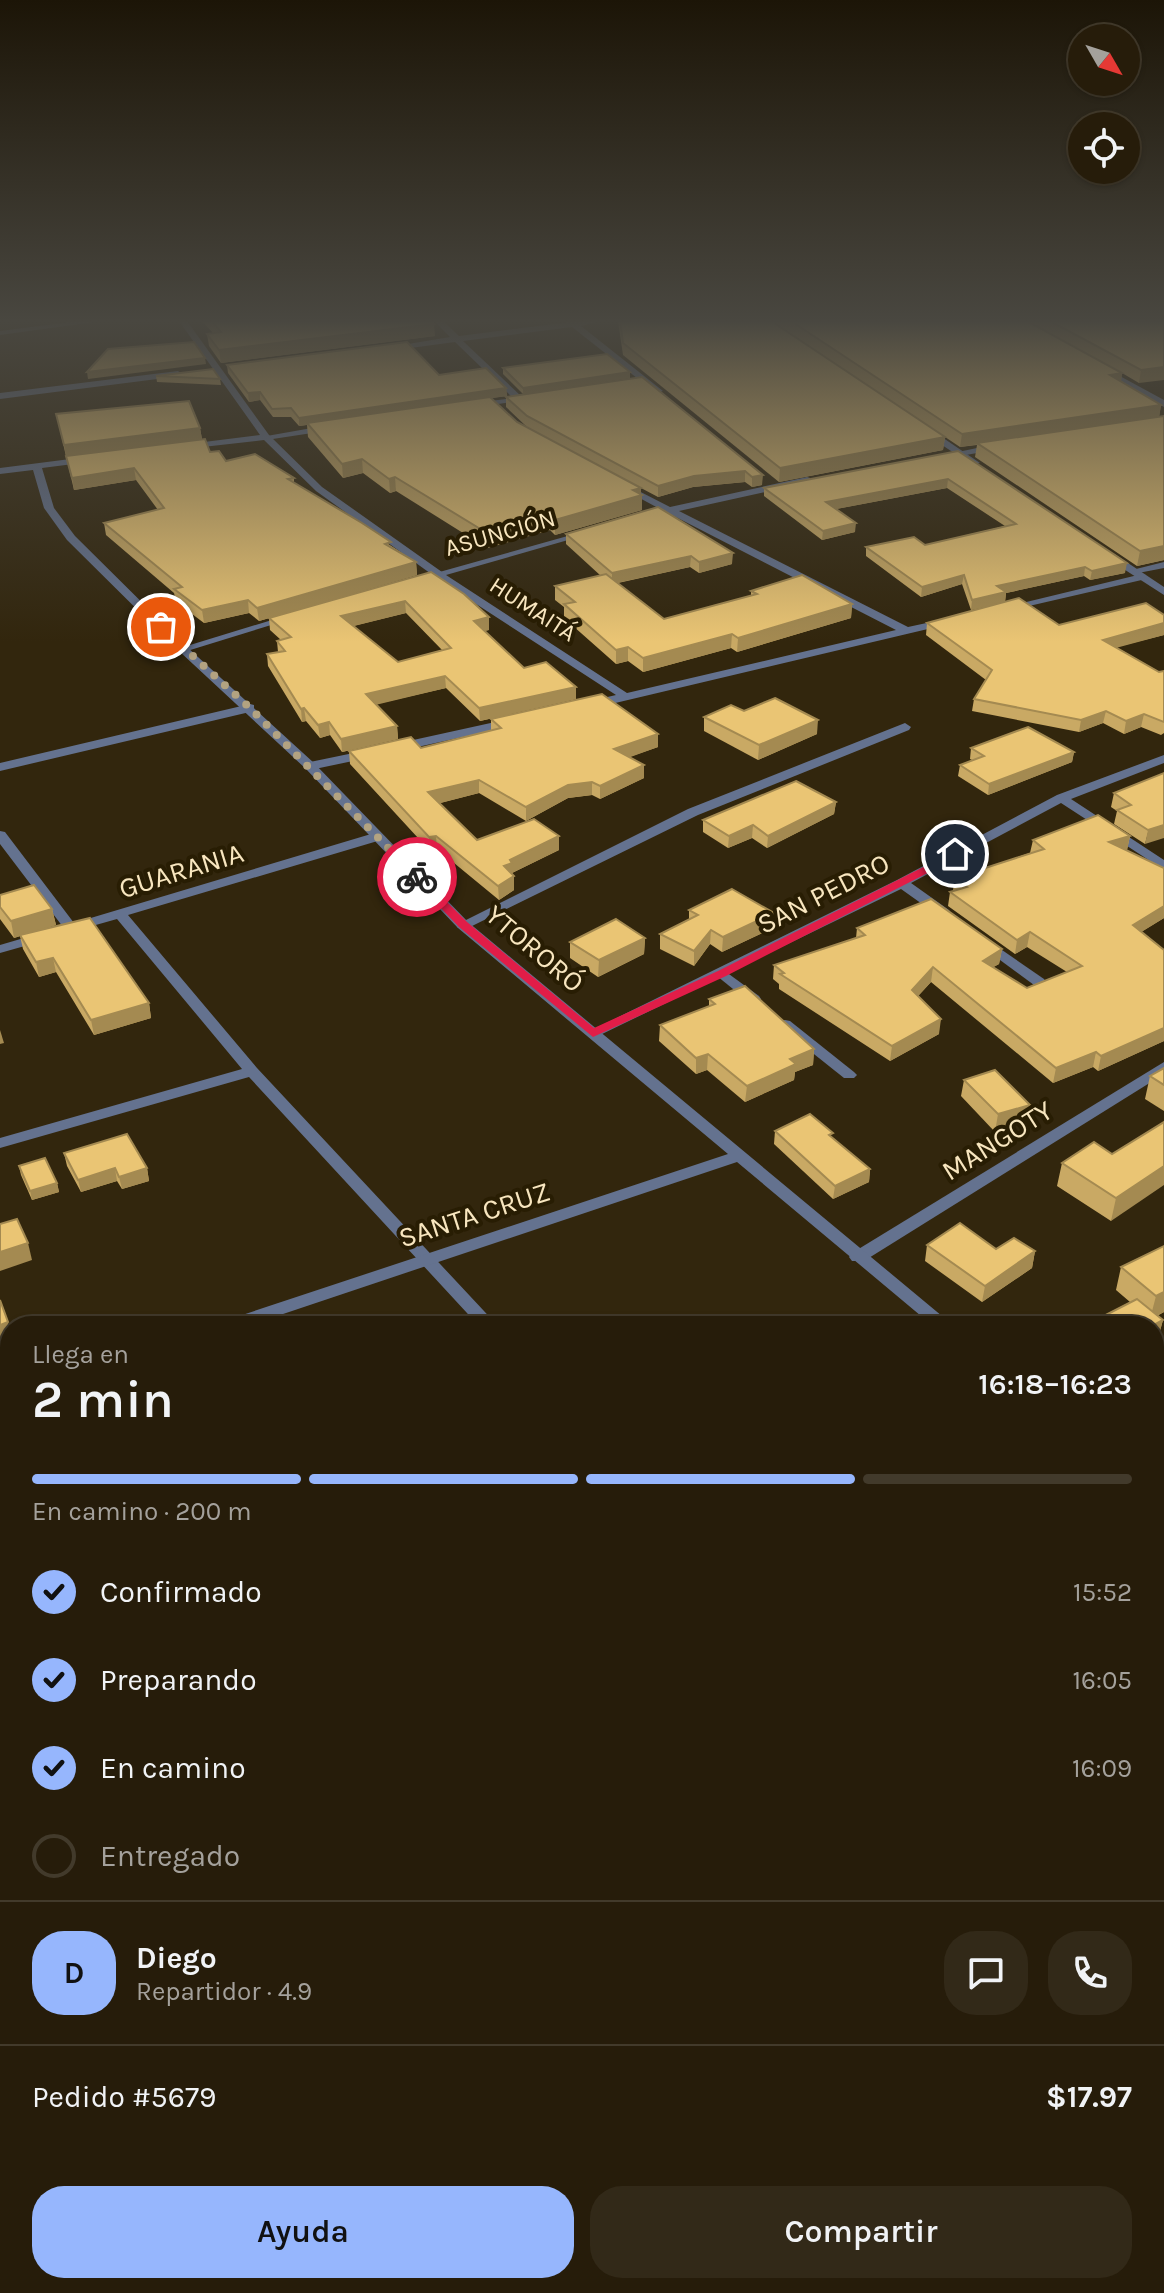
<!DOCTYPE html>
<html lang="es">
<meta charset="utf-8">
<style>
:root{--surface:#261c0a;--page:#322918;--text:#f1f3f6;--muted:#a4a19c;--line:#423a2b;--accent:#96b6fd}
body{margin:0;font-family:Karla,sans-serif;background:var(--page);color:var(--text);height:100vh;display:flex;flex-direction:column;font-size:30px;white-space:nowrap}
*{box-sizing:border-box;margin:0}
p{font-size:26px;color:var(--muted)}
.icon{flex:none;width:44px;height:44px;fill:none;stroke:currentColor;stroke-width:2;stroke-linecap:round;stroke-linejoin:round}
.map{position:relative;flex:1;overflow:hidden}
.panel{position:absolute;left:0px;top:1316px;width:1164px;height:978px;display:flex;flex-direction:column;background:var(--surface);border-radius:32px 32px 0 0;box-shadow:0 2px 6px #0004,0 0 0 2px var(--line)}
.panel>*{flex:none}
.needle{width:52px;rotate:129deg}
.fabs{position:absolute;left:1068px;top:24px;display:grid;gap:16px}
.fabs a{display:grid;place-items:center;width:72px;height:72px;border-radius:50%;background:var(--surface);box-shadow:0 2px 6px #0004,0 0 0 2px var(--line);font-size:40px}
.pin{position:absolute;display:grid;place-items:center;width:68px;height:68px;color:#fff;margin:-34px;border:4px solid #fff;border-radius:50%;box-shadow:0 2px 8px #0007}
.courier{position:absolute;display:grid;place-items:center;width:80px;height:80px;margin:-40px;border:6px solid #e11d48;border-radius:50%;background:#fff;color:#222;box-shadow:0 2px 10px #0007}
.headline em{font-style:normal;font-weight:600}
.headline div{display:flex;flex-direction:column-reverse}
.headline{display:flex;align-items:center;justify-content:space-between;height:136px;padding:0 32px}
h1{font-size:52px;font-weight:600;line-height:60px}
.bar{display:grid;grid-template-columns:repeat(4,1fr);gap:12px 8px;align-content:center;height:96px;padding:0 32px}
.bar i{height:10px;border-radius:6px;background:var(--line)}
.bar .on{background:var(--accent)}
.bar p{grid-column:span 4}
.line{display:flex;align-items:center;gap:20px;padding:0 32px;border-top:2px solid var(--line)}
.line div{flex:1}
.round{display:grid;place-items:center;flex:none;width:84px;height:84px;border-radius:32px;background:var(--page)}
ol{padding:0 32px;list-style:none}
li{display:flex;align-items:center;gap:24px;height:88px}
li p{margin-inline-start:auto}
li .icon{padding:8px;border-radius:50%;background:var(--accent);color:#111;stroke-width:4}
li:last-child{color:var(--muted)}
li i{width:44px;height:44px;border:4px solid var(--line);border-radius:50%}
.primary-button{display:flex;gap:16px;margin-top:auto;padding:16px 32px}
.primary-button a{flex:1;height:92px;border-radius:32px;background:var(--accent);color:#111;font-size:32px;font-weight:600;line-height:92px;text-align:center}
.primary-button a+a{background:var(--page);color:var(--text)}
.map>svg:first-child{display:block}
</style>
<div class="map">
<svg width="1164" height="2293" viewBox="0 0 1164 2293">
<rect width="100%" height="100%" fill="#32260d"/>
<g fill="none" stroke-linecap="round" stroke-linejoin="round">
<g fill="#64728f" fill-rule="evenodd">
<path d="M905,723L911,727L909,730L698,815L468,928H458L456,925L688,809Z"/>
<path d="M722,969L759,996L761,999L759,1002H749L717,976L715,973Z"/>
<path d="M785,1020L790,1021L854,1072L857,1075L854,1078H844L780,1027L778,1024L780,1021Z"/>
</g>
<g fill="#64728f" fill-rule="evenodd">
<path d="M78,321H102L0,335V331Z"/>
<path d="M434,321H443L459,336L578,321H601L581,326L663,391L656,393L572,327L463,341L522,397L531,399L471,408V404L474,403L513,398L455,342L388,351L384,348L450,337Z"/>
<path d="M1099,368H1105L1164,400V407L1099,372Z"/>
<path d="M178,371L182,374L181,376L0,399V393Z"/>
<path d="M329,425L334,428L332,430L266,440L261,437Z"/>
<path d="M996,444L999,445V449L944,459L939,456Z"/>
<path d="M807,477L810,478V482L679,511L908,627L945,619L951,622L949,624L590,709L584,705L586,702L616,695L436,578L423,581L418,578L589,530V534L446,575L627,693L896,630L668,513L638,518V514L660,509L621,488L629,486L670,507Z"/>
<path d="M1164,562V568L1133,574L1128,571Z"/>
<path d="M1142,574L1146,575V579L1007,611L1002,608Z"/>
<path d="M285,616L294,618L187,651L177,649Z"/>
<path d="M250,704L254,705V711L0,771V763Z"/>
<path d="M513,718L517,719V725L395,752L389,748L395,744Z"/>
<path d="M368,750L374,754L372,757L310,770L304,766L310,762Z"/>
<path d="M1164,755V763L1071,799L1164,860V870L1061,803L911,883L949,910L951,913L949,916H939L901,889L598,1036H588L586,1033L897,880L1057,795Z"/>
<path d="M0,831L5,832L74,923L371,834H381V840L128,915L257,1068L498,1326H479L249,1077L0,1148V1138L242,1069L117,919L71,932L66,931L0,844Z"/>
<path d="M41,933L46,934L48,937L46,940L0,953V945Z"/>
<path d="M986,939L1044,979L1046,982L1044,985H1034L981,946L979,943Z"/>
<path d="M1164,1062V1074L864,1261H852L849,1257L852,1253Z"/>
<path d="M1164,1375V1391L1154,1395V1379Z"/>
<path d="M10,1748V1768L0,1772V1752Z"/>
<path d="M1164,1879V1902L1154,1906V1883Z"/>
<path d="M10,2178V2206L0,2210V2182Z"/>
<path d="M432,2284H473L470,2293H429Z"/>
<path d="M890,2284H918L921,2293H893Z"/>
</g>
<g fill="#64728f" fill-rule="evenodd">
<path d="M179,321H187L269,435L322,487L442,572V576H434L316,491L264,440L185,449L183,447L188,444L260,435Z"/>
<path d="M924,429H930L980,463L972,465L924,433Z"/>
<path d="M86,457L91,460L89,462L42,468L54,508L75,536L187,647L314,763L468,922L954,1326H933L737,1162L247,1326H218L221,1322L728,1154L458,928L306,769L179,651L67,540L44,508L33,470L0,474V468Z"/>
<path d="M1105,553H1113L1164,587V595L1105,557Z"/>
<path d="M10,1391V1405L0,1408V1394Z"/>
<path d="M1154,1487L1164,1492V1511L1154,1505Z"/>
</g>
</g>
<g fill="#c9a964" fill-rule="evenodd">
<path d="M202,321H431L435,336L221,363L209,346L207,334L213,333Z"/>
<path d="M618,321H771L945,437L943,450L779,482L623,355Z"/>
<path d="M772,321H1164L1139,383L1122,373L1121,381L1161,405L1159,417L1164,560L1137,566L975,457L977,445L960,447Z"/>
<path d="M227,365L439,375L506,388L507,396L491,398L517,422L527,427L506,407V397L642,377L762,485L752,487L745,482L693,487L658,497L641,488V495H642V510L555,535L550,530L487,548L396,491L390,493L363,473L343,478L308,437L307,425L299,426L291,417H273L260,400L249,402L228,373Z"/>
<path d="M503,368L630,378L523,394L503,374Z"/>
<path d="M156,376L220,379L221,385L157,382Z"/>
<path d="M56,414L200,428L202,439L210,452L226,461L294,478V483L416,562L417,575L259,621L249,613L204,623L176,602L174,593L106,535L104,523L158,510L136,480L74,490Z"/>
<path d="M958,451L1125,573L1090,580L1084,576L1006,593L1005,602L971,610L962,584L921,597L866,556V547L925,545L1005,526L947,488L836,509L855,532L822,540L764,496V488Z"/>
<path d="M566,534L732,564L699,573L690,567L618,583L664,619L751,596V591L852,604L851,618L737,652L731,648L643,672L628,661L616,664L564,618V607L555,600V586L601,576L566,544Z"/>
<path d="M431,572L489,617V630L484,631L524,668L576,687V699L480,721L446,688L376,704L397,726L398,739L342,752L330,735L320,738L306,721L302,722L268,666L267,654L278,652L277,641L281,640L270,630L269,618ZM406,613L442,650L398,662L353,626Z"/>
<path d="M927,623L1059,625L1164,635L1116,647L1159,672L1164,671V733L1161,735L1141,727L1124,734L1103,723L1079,732L972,711L974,699L986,680L926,635Z"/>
<path d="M744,711L817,734L758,760L704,731V717Z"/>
<path d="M491,719L658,734V747L629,757L644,778L600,799L592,795L568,798L526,821L479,793L440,803L477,840L559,836V850L512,873L514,876V890L499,900L437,849L430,851L350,764L349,751L421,748L491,731Z"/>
<path d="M971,748L1074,752L1072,762L988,795L958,776L960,765L972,760L970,759Z"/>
<path d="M1164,773L1145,844L1114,824L1117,811L1111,807L1114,793Z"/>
<path d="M836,802L834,814L767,848L752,838L728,848L703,832V820Z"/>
<path d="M1130,836L1127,850H1125L1164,918L1141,932L1164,950V1041L1098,1071L1093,1067L1053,1083L931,982L918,996L939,1034L890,1061L779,989V984L773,979L774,965L856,938L857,928L1002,949L999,964L993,967L1027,988L1067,972L1027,947L1015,954L948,906L950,892L953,891L954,878L1030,853L1033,840Z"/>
<path d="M0,895L52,909L56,925L30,933L149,1003L151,1018L94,1035L56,972L39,977L23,949L20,936L14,938L0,919Z"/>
<path d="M689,910L773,928L722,952L710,944L694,966L660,949V934L689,920Z"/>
<path d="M645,938L644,954L598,977L570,958V942Z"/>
<path d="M709,999L814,1049L813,1065L795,1072L794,1080L745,1102L707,1070L696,1074L659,1041L660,1025L709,1006Z"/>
<path d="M1164,1068V1111L1145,1099L1150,1076Z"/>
<path d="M964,1080L1030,1105L1026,1122L995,1132L961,1096Z"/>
<path d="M1164,1122L1111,1221L1057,1186L1062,1163L1112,1154Z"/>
<path d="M775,1131L833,1138L870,1169L869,1182L833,1199L774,1144Z"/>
<path d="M64,1153L147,1168L149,1181L122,1189L117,1181L81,1192L67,1166Z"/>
<path d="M19,1166L57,1183L59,1192L32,1200L21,1175Z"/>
<path d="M927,1245L996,1249L1035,1251L1032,1268L982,1302L925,1261Z"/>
<path d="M1164,1246V1312L1157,1316L1163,1320L1158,1338L1154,1340V1326H1091L1092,1322L1130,1302L1116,1290L1121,1267Z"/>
</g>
<g fill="#a48a51">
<path d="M434,324L435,336L221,363L219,350Z"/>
<path d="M205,358L206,364L88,379L87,372Z"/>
<path d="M1164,367V380L1139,383L1141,370Z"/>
<path d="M630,372V378L523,394V388Z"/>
<path d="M1122,373L1120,386L1110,375Z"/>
<path d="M506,388L507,396L299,426V418Z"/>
<path d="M260,392V400L249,402L248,393Z"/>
<path d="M1161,405L1159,418L960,447L962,434Z"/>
<path d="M200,428L202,439L66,457L64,445Z"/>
<path d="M945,437L943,450L779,482L780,468Z"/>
<path d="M362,459L363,473L343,478L342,464Z"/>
<path d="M134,468L136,480L74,490L72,478Z"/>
<path d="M745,471V482L693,487L658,497V486L694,476Z"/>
<path d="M763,475L762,485L752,487V477Z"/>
<path d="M395,477L396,491L390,493L389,479Z"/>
<path d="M948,479L947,488L826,511V502Z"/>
<path d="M641,488V496L642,495V510L555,535V520Z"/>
<path d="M550,515V530L487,548V533Z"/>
<path d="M856,523L855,532L822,540L823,531Z"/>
<path d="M1164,546V560L1137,566L1140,551Z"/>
<path d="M733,553L732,564L699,573V562Z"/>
<path d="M691,556L690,567L612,584V573Z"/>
<path d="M416,562L417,575L259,621L257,608Z"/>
<path d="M1127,563L1125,573L1090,580L1092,571Z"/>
<path d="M1085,567L1084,576L1006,593L1005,602L971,610L972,600L997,586Z"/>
<path d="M964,575L962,584L921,597L922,587Z"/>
<path d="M248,600L249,613L204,623L202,610Z"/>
<path d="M405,601L406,613L342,629L341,616Z"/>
<path d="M852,604L851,618L737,652L738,638Z"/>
<path d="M489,617V630L474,633V621Z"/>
<path d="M1164,623V635L1101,652L1103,640Z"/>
<path d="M732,634L731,648L643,672V658Z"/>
<path d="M628,647V661L616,664V650Z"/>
<path d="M445,676L446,688L367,707L366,694Z"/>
<path d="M576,687V699L480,721L479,708Z"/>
<path d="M304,708L306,721L302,722L301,709Z"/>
<path d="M1106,711L1103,723L1079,732L1081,720Z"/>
<path d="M1144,714L1141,727L1124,734L1126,721Z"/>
<path d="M818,720L817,734L758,760L759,745Z"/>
<path d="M329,722L330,735L320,738L318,725Z"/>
<path d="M397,726L398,739L342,752L341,739Z"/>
<path d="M658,734V747L614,763V749Z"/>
<path d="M1074,752L1072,762L988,795L989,784Z"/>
<path d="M644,765V778L600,799V786Z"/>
<path d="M479,780V793L429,806L428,792Z"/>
<path d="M592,782V795L568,798L526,821V807L568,785Z"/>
<path d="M836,802L834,814L767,848L768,836Z"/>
<path d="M753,825L752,838L728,848L729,836Z"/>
<path d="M1164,825V838L1145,844L1148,830Z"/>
<path d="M436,836L437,849L430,851L429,837Z"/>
<path d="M559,836V850L512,873V877L514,876V890L499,900L498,886L504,866L510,860Z"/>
<path d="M1130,836L1127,850L1106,856L1109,842Z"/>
<path d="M1164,906V918L1130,939L1133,925Z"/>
<path d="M52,909L56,925L14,938L11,921Z"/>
<path d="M774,913L773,928L722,952L723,937Z"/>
<path d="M711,930L710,944L694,966V951Z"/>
<path d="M1030,932L1027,947L1015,954L1017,940Z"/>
<path d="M645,938L644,954L598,977L599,960Z"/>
<path d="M1002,949L999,964L980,975L983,961Z"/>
<path d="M53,958L56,972L39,977L36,962Z"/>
<path d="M933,967L931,982L910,1005L912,990Z"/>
<path d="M149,1003L151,1018L94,1035L91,1020Z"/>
<path d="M941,1019L939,1034L890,1061L892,1046Z"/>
<path d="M1164,1028V1041L1098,1071L1101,1056Z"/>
<path d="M0,1030L4,1043L0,1044Z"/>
<path d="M814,1049L813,1065L795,1072L794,1080L745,1102L747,1086L790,1059Z"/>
<path d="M1096,1052L1093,1067L1053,1083L1056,1068Z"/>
<path d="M708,1054L707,1070L696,1074V1058Z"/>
<path d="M1030,1105L1026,1122L995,1132L998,1114Z"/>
<path d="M1164,1166V1185L1111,1221L1116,1198Z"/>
<path d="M115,1168L117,1181L81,1192L78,1180Z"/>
<path d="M147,1168L149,1181L122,1189L119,1177Z"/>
<path d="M870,1169L869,1182L833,1199L835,1186Z"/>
<path d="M57,1183L59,1192L32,1200L30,1191Z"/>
<path d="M28,1243L32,1260L0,1271V1252Z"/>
<path d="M1035,1251L1032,1268L982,1302L985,1286Z"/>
<path d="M1164,1292V1312L1150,1319L1156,1296Z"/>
<path d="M1163,1320L1158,1338L1154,1340V1326H1152Z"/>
<path d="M8,1322L10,1330V1341L0,1344V1325Z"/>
</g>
<g fill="#eac574" stroke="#a48a51" stroke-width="2" fill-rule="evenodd">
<path d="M212,321H431L434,324L219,350L207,334L221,332Z"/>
<path d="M620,321H771L945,437L780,468L623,343Z"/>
<path d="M791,321H1027L1122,373L1110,375L1161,405L962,434Z"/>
<path d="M1050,321H1164V367L1141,370Z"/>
<path d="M194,342L205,358L87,372L108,349Z"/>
<path d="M407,342L439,375L486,368L506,388L299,418L291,408L272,409L260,392L248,393L227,365Z"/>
<path d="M607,354L630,372L523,388L503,368Z"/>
<path d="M213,369L220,379L156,376Z"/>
<path d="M642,377L763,475L752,477L745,471L694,476L658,486L527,416L506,397Z"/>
<path d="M490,397L517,422L641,488L633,490L642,495L555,520L550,515L487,533L395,477L389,479L362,459L342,464L307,423Z"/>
<path d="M189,401L200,428L64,445L56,414Z"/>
<path d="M1164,416V546L1140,551L977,443Z"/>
<path d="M205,439L210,452L219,451L226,461L255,454L294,478L288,479L362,523L391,542L385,544L416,562L257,608L248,600L202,610L174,589L182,587L104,523L164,508L134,468L72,478L66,456Z"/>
<path d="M958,451L1127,563L1092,571L1085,567L997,586L1006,592L972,600L964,575L922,587L866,547L914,537L925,545L1016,524L948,479L826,502L856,523L823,531L764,488Z"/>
<path d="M658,507L733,553L699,562L691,556L612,573L566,534Z"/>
<path d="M431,572L464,594L489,617L474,621L524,668L546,662L576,687L479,708L445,676L366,694L397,726L341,739L329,722L318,725L304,708L301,709L267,654L285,651L277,641L291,637L269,618ZM405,601L451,648L398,662L341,616Z"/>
<path d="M606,574L664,619L757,594L751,591L802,575L852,604L738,638L732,634L643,658L628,647L616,650L564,604L575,602L555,586Z"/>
<path d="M1019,598L1059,625L1146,603L1164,615V623L1103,640L1159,672L1164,671V722L1144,714L1126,721L1106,711L1081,720L974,699L992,670L927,623Z"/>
<path d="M602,694L658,734L614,749L644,765L600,786L592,782L568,785L526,807L479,780L428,792L477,840L534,819L559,836L510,860L512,863L504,866L514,876L498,886L436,836L429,837L349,751L411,737L421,748L501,728L491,719Z"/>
<path d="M775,698L818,720L759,745L704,717L731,705L744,711Z"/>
<path d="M1028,727L1074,752L989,784L960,765L984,756L971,748Z"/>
<path d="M1164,773V825L1148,830L1117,810L1131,805L1114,793Z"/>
<path d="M796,781L836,802L768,836L753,825L729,836L703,820Z"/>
<path d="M1098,815L1130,836L1109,842L1164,868V906L1133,925L1164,950V1028L1101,1056L1096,1052L1056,1068L933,967L912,990L941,1019L892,1046L780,974L784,973L774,965L865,935L857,928L931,899L1002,949L983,961L1027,988L1082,966L1030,932L1017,940L950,892L967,887L954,878L1044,849L1033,840Z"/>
<path d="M34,885L52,909L11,921L0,907V895Z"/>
<path d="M732,889L774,913L723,937L711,930L694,951L660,934L698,915L689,910Z"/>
<path d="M90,918L149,1003L91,1020L53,958L36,962L20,935Z"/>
<path d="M616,919L645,938L599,960L570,942Z"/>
<path d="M745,986L814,1049L790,1059L796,1064L747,1086L708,1054L696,1058L660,1025L715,1004L709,999Z"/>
<path d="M1164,1068V1085L1150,1076Z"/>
<path d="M995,1070L1030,1105L998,1114L964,1080Z"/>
<path d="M810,1114L833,1133L829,1135L870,1169L835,1186L775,1131Z"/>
<path d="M1164,1122V1166L1116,1198L1062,1163L1094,1142L1112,1154Z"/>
<path d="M127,1134L147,1168L119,1177L115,1168L78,1180L64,1153Z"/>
<path d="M45,1158L57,1183L30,1191L19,1166Z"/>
<path d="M17,1219L28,1243L0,1252V1224Z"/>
<path d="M960,1223L996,1249L1014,1238L1035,1251L985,1286L927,1245Z"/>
<path d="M1164,1246V1292L1156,1296L1121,1267Z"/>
<path d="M1137,1299L1163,1320L1152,1326H1097L1092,1322Z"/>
<path d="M0,1300L8,1322L0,1325Z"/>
</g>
<linearGradient id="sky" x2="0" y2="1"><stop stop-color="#1c1507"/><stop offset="0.5" stop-color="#494740"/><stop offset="1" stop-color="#494740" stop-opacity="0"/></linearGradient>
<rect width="1164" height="642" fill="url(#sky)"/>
<path fill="#e11d48" d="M955,851L959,857L726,976L593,1037L459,927L411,877L420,875L467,922L594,1028L718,971Z"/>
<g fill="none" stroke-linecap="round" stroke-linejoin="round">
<path stroke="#b3a381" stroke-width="8" stroke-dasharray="0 14.4" d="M161,627L250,708L417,877"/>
</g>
<g text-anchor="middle" stroke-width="8" stroke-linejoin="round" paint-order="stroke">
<g font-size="24" fill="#f8e6bf" stroke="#281d03">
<text transform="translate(500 533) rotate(-16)" y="8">ASUNCIÓN</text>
<text transform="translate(533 609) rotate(33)" y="8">HUMAITÁ</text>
</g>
<g font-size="28" fill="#f8e6bf" stroke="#281d03">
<text transform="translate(181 870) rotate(-17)" y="10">GUARANIA</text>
<text transform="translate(823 893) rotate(-27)" y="10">SAN PEDRO</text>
<text transform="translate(535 948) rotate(40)" y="10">YTORORÓ</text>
<text transform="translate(997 1140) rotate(-32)" y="10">MANGOTY</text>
<text transform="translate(474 1214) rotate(-18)" y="10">SANTA CRUZ</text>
</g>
</g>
</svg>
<div class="fabs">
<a><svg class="needle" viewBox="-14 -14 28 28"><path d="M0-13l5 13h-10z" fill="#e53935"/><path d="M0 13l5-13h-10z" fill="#a4a19c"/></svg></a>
<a><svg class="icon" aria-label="locate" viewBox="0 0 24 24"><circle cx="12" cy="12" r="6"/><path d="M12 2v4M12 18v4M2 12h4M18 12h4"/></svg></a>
</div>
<div class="pin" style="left:161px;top:627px;background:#ea580c"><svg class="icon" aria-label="bag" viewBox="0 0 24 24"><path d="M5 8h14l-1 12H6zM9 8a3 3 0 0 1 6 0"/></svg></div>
<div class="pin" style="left:955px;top:854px;background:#1f2937"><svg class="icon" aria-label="home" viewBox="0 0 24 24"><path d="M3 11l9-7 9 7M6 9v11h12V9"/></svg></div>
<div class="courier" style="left:417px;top:877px"><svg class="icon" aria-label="bike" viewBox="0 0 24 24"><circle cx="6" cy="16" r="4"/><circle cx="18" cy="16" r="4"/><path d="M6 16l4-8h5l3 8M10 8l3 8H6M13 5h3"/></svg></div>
<section class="panel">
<div class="headline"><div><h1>2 min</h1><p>Llega en</p></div><em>16:18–16:23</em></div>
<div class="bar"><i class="on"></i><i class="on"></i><i class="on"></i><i></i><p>En camino · 200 m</p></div>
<ol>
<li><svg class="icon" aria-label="check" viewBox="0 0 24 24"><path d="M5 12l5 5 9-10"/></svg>Confirmado<p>15:52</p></li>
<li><svg class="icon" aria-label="check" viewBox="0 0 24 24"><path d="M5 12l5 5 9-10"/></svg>Preparando<p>16:05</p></li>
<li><svg class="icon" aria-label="check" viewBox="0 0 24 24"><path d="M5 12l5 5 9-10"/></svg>En camino<p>16:09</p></li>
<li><i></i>Entregado</li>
</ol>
<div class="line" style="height:144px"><b class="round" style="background:var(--accent);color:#111">D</b><div><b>Diego</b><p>Repartidor · 4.9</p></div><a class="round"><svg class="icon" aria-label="chat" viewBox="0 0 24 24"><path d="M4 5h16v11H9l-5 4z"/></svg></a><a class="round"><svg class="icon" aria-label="phone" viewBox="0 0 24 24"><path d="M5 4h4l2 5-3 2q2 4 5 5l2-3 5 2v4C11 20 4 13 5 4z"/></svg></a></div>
<div class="line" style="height:104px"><div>Pedido #5679</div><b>$17.97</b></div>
<div class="primary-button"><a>Ayuda</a><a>Compartir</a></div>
</section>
</div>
